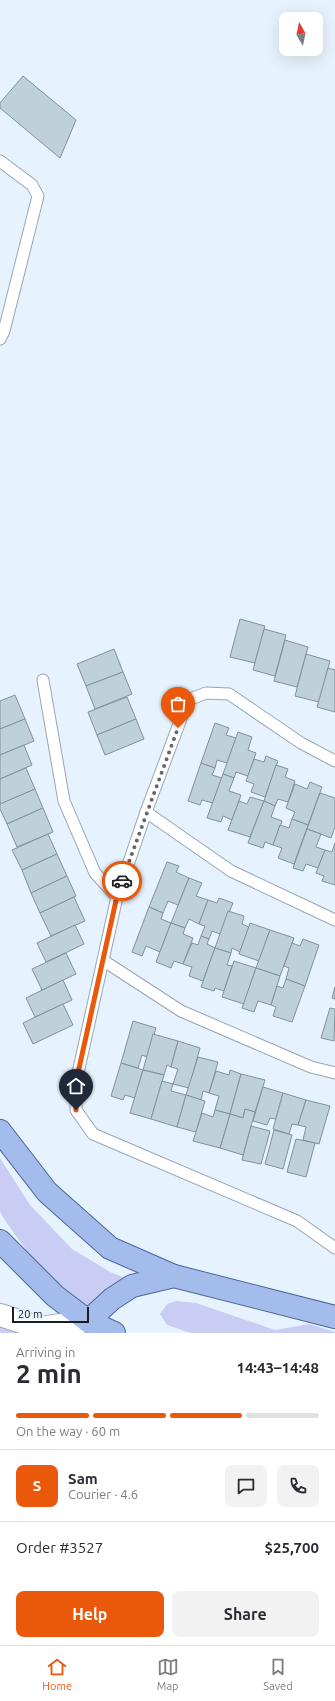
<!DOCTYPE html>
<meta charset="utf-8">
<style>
:root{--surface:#fff;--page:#f2f2f3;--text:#2b2b33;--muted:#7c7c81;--line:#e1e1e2;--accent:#ea580c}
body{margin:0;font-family:Ubuntu,sans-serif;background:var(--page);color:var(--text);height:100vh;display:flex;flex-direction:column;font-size:15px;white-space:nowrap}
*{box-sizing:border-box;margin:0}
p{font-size:13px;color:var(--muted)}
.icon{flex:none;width:22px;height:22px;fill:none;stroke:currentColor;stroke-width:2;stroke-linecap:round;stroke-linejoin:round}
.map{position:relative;height:1333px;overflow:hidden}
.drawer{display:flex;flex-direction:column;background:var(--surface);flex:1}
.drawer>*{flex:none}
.needle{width:26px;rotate:351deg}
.buttons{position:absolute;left:279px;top:12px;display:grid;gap:8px}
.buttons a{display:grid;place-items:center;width:44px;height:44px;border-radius:8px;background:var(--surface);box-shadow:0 4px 16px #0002;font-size:20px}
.scale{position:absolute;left:12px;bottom:10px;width:77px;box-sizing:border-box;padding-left:4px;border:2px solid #181e22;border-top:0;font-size:11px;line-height:14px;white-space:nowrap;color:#181e22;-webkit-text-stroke:3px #e6f2fd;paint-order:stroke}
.pin{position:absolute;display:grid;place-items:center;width:34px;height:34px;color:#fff;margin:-41px -17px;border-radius:50% 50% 50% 0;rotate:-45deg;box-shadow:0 0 4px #0007}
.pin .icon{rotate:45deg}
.courier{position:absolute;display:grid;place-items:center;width:40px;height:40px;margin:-20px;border:3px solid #ea580c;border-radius:50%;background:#fff;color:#222;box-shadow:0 1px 5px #0007}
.summary em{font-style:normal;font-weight:700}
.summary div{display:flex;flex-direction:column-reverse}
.summary{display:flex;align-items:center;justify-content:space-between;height:68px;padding:0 16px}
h1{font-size:26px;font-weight:700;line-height:30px}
.bar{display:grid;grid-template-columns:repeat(4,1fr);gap:6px 4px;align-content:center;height:48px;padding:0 16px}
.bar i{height:5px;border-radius:3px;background:var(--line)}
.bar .active{background:var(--accent)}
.bar p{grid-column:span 4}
.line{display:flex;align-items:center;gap:10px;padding:0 16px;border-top:1px solid var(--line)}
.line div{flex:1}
.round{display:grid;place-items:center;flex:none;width:42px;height:42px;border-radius:8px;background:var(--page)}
.action{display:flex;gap:8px;margin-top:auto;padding:8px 16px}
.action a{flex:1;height:46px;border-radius:8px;background:var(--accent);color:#fff;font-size:16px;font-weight:700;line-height:46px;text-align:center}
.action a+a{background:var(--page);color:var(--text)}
.tabs{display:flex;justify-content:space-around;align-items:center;height:56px;border-top:1px solid var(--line);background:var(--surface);font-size:11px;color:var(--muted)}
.tabs a{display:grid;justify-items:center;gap:2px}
.tabs .active{color:var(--accent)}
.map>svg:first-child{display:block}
</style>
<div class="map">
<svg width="335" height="1333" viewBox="0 0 335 1333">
<rect width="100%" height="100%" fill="#e6f2fd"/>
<g fill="#c9cdf4">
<path d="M0,1158L30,1205L72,1249L110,1272L130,1280L91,1312L57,1284L27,1251L4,1219L0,1211Z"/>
<path d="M176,1301L196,1303L275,1330L309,1324L335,1332V1333H191L167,1325L160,1314L167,1304Z"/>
<path d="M0,1323L20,1333H0Z"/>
</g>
<g fill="#bed1da" stroke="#80929a">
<path d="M23,76L76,120L60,158L0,108V103Z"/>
<path d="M240,619L265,626L255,663L230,657Z"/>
<path d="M264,629L286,635L275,676L253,670Z"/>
<path d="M285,640L308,647L297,687L274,681Z"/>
<path d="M114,649L123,672L86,686L77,664Z"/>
<path d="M306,654L330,661L319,702L295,696Z"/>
<path d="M328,668L335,670V712L317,707Z"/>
<path d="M123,672L132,694L95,709L86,686Z"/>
<path d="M15,695L25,719L0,729V701Z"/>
<path d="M127,697L136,719L97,735L88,712Z"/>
<path d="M25,719L34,741L0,755V729Z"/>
<path d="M136,719L144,739L105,755L97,735Z"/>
<path d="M215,723L229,728L226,735L236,738L227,763L217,760L215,768L201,763Z"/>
<path d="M238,732L252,737L248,750L256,753L248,776L236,772L234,778L223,774Z"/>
<path d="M24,745L32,765L0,779V755Z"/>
<path d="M266,756L278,761L265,797L251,792L254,784L246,781L254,759L264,762Z"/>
<path d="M201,763L215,768L212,775L222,778L213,803L202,800L200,805L188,801Z"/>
<path d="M276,765L288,769L285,777L295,781L288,802L278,799L275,806L264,801Z"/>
<path d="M26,768L35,789L1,804L0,801V779Z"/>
<path d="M223,774L234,778L229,791L241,795L232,820L223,816L221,822L207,818Z"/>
<path d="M310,782L322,787L308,825L292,819L295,812L286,808L295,784L307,789Z"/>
<path d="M35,789L43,808L7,824L0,809V804Z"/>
<path d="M320,793L335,798V827L331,838L307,829Z"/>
<path d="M250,797L264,801L250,837L228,830L239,801L247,804Z"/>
<path d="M264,801L275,806L271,817L282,821L273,845L265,842L263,848L248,843Z"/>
<path d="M43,808L53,832L17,847L7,824Z"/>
<path d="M292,819L308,825L294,864L278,858L282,848L273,845L280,825L289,828Z"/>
<path d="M307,829L321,834L316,847L325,850L318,868L306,864L303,871L293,868Z"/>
<path d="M48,834L57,854L22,870L12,850Z"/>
<path d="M335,843V885L322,881L324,876L316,873L325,850L332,852Z"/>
<path d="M57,854L67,876L31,893L22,870Z"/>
<path d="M167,862L179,866L176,872L189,878L178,905L168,901L163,913L149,907Z"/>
<path d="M67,876L76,896L40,913L31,893Z"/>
<path d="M189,878L202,883L196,896L208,900L199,924L189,919L185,928L171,923Z"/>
<path d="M74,897L85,921L51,936L40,913Z"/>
<path d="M219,898L233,903L220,934L212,931L209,939L201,936L205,926L199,924L208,900L217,903Z"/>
<path d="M149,907L163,913L161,919L171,923L160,952L146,946L142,956L132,952Z"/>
<path d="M228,911L244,916L242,924L249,927L240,952L232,948L231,953L215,948Z"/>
<path d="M171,923L185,928L183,934L193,938L183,964L174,961L171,968L156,962Z"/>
<path d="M250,923L270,930L259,961L239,954Z"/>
<path d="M75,925L84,944L46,962L37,943Z"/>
<path d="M270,930L294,938L280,976L256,968Z"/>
<path d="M201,936L209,939L207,944L215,948L203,981L189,976L192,967L183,964L192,943L198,945Z"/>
<path d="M303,939L319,945L305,986L286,979L289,968L284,966L292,943L300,946Z"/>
<path d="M215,948L231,953L227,965L232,966L224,991L215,988L214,991L201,987Z"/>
<path d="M66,953L76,974L42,990L32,969Z"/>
<path d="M234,961L256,968L244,1004L222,997Z"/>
<path d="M256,968L280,976L271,1005L258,1001L254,1012L242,1008Z"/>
<path d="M286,979L305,986L292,1022L273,1016L276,1007L271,1005L277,986L283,988Z"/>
<path d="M63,980L72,1000L35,1017L26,998Z"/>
<path d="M335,987V999L332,998Z"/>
<path d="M63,1004L73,1025L33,1044L23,1023Z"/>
<path d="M330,1008L335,1009L334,1041L321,1038Z"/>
<path d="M133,1021L156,1028L147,1057L142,1055L138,1068L121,1063Z"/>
<path d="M153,1034L178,1041L171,1067L167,1065L164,1075L143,1070Z"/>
<path d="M178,1041L200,1048L189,1088L173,1084L178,1069L171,1067Z"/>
<path d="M198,1057L218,1062L209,1093L203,1091L201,1100L186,1095Z"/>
<path d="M121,1063L143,1070L135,1098L125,1095L123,1100L111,1096Z"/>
<path d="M143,1070L164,1075L151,1119L130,1113Z"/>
<path d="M230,1070L241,1074L230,1114L215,1110L219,1096L209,1093L216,1071L229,1075Z"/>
<path d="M241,1074L265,1080L255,1112L245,1109L243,1118L230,1114Z"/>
<path d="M162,1081L173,1084L171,1091L186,1095L177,1127L151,1119Z"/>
<path d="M263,1087L283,1093L276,1119L270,1118L267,1125L253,1121Z"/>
<path d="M283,1093L306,1100L298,1125L292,1124L289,1134L273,1129Z"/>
<path d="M186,1095L205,1101L196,1132L177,1127Z"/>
<path d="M306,1100L330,1106L319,1144L303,1140L306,1127L298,1125Z"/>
<path d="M245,1109L255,1112L243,1155L220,1148L230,1114L243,1118Z"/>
<path d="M215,1110L230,1114L220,1148L193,1141L202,1113L213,1117Z"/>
<path d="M251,1126L270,1131L261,1164L242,1160Z"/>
<path d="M274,1130L292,1135L283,1169L265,1164Z"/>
<path d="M296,1139L315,1143L306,1177L287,1172Z"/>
</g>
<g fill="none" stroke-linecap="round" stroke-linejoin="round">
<g stroke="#98a6b2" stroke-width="13">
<g id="service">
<path d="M0,161L32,185L38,196L4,331L0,339"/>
<path d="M43,680L64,801L95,873L117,897"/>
<path d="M335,761L301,743L229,694L206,693L188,700L146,812L117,897L76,1082V1110L93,1134L297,1221L335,1248"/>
<path d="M146,812L231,871L335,920"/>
<path d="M104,961L181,1011L311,1067L335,1073"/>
</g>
</g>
<g stroke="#98a6b2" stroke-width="24">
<path id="minor" d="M0,1315L40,1328L88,1321"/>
</g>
<g stroke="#4b679c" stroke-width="24">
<g id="primary">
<path d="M0,1131L47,1192L110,1248L174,1276L335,1317"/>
<path d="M0,1241L55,1296L88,1321L114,1333"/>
<path d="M88,1321L112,1299L132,1286L174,1276"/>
</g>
</g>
<use href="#service" stroke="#fff" stroke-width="11"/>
<use href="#minor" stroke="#fff" stroke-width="22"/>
<use href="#primary" stroke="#a3bceb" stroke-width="22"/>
</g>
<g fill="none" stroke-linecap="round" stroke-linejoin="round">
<path stroke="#60686f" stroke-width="4" stroke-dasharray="0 7.2" d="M122,881L178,728"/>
<path stroke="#ea580c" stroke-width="5" d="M76,1110V1082L117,896L122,881"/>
</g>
</svg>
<div class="buttons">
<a><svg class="needle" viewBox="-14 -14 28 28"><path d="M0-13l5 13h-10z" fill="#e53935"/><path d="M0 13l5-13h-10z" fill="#7c7c81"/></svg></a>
</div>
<div class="scale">20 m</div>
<div class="pin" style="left:178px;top:728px;background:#ea580c"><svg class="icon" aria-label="bag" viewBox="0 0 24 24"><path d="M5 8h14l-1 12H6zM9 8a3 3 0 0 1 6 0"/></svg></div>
<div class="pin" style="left:76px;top:1110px;background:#1f2937"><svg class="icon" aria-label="home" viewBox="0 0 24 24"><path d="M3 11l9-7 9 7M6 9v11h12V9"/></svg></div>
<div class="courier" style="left:122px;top:881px"><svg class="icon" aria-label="car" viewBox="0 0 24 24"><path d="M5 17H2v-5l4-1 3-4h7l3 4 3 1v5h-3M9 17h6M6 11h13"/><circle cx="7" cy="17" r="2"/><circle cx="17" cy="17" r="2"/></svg></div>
</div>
<section class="drawer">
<div class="summary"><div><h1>2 min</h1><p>Arriving in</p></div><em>14:43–14:48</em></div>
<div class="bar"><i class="active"></i><i class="active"></i><i class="active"></i><i></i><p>On the way · 60 m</p></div>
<div class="line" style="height:72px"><b class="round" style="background:var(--accent);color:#fff">S</b><div><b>Sam</b><p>Courier · 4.6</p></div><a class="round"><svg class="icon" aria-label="chat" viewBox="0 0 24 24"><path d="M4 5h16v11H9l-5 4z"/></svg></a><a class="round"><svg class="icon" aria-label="phone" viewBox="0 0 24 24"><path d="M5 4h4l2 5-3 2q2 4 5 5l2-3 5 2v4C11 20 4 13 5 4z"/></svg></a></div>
<div class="line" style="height:52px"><div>Order #3527</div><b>$25,700</b></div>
<div class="action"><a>Help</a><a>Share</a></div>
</section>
<nav class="tabs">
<a class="active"><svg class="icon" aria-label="home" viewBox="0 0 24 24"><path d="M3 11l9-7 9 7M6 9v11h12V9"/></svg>Home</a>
<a><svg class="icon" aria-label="map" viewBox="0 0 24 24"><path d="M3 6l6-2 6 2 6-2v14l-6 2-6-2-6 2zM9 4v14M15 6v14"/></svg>Map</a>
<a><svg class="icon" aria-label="saved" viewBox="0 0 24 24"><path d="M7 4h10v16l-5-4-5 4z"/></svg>Saved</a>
</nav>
